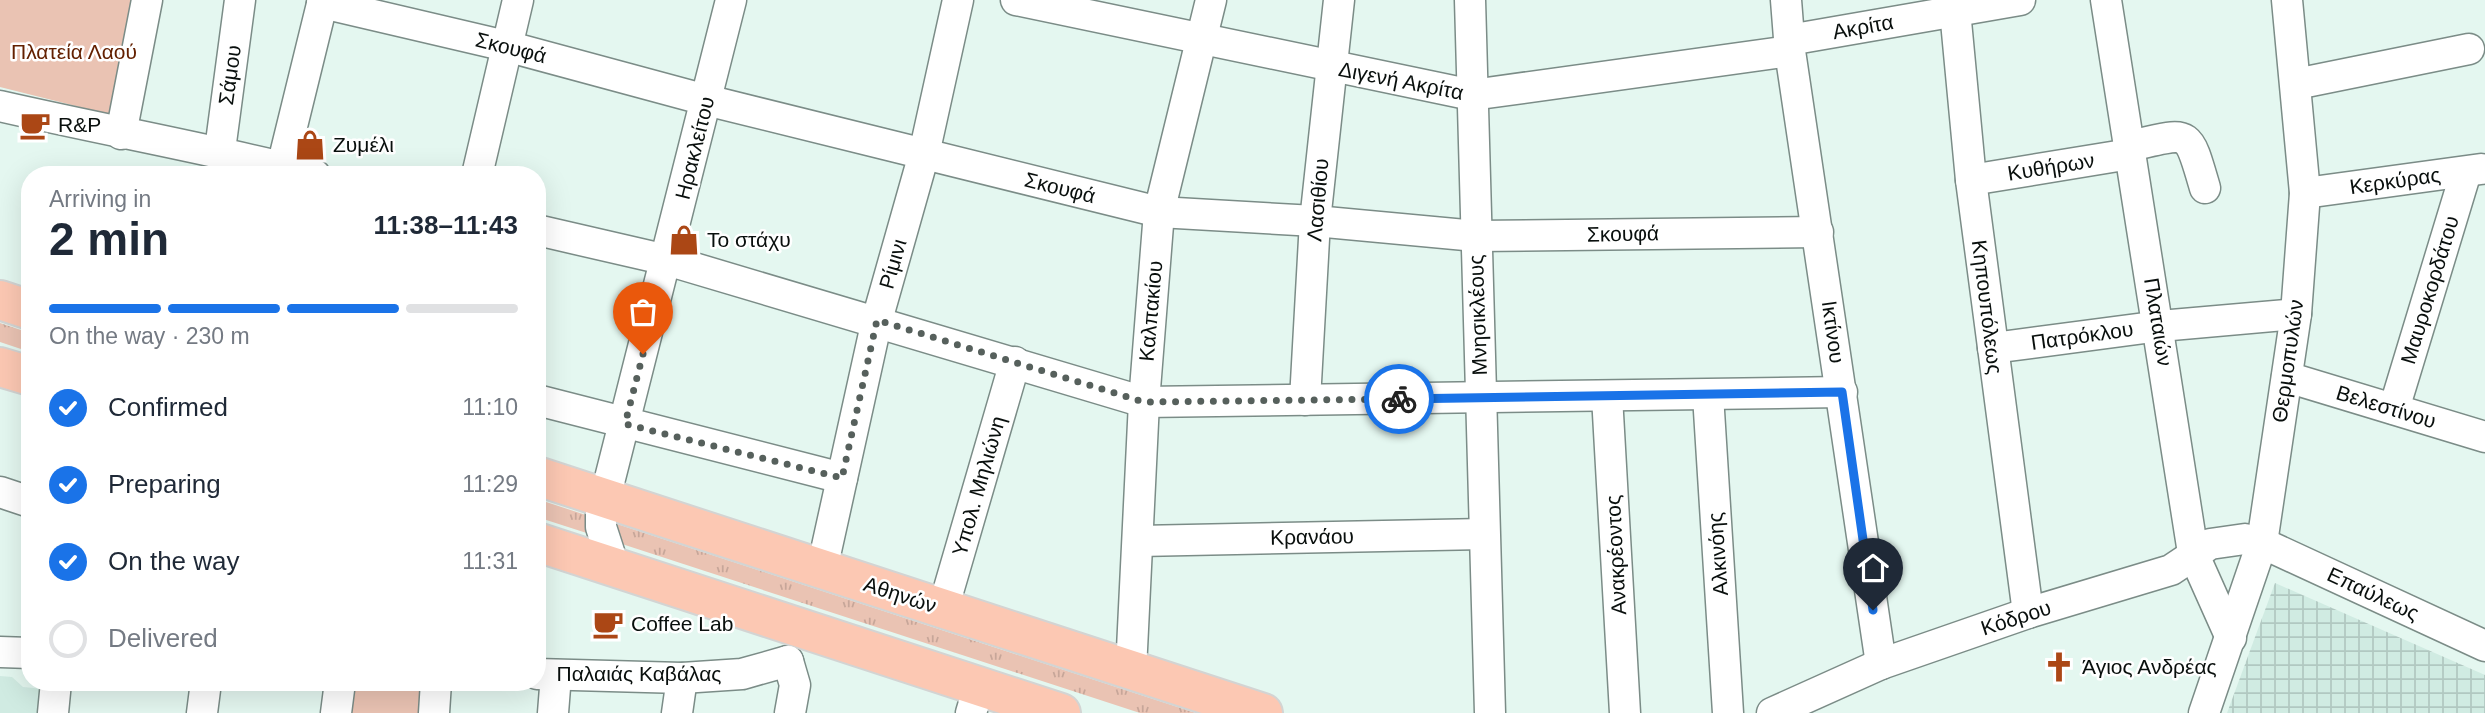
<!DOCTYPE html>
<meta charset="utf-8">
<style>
:root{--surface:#fff;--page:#f6f6f7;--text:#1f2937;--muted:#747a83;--line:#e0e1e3;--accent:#1a73e8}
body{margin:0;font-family:Helvetica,sans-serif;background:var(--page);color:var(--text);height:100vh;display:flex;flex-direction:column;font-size:26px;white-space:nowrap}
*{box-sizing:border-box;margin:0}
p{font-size:23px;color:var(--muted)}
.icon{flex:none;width:38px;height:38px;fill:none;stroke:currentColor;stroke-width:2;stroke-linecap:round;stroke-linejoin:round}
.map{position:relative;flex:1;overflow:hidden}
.side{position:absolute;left:21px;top:166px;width:525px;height:525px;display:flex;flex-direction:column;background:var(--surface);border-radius:28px;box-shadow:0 7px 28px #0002}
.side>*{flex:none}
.pin{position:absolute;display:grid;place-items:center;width:60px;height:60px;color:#fff;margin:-72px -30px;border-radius:50% 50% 50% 0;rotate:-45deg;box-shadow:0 0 7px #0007}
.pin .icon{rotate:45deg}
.courier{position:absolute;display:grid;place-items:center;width:70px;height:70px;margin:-35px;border:5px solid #1a73e8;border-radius:50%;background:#fff;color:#222;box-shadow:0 2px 9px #0007}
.summary em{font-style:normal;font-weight:800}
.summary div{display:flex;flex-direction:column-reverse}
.summary{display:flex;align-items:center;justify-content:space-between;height:119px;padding:0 28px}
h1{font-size:46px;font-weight:800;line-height:52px}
.bar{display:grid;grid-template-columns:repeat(4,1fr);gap:10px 7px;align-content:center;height:84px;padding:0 28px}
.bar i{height:9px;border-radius:5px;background:var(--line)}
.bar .selected{background:var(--accent)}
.bar p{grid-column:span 4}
ol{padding:0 28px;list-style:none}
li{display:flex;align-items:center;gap:21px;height:77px}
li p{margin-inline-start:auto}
li .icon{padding:7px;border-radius:50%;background:var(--accent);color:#fff;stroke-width:4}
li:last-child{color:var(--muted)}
li i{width:38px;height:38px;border:4px solid var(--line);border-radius:50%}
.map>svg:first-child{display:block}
</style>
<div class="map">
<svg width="2485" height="713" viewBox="0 0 2485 713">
<defs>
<pattern id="industrial-grid" width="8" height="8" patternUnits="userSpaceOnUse" patternTransform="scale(1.75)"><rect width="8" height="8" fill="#d0ebe2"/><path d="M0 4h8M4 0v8" fill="none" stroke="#b1c8c1"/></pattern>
<pattern id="grass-tufts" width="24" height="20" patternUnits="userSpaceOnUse" patternTransform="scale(1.75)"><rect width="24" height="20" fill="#eac3b3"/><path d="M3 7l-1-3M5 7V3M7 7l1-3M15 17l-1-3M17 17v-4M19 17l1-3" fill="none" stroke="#c7a699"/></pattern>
</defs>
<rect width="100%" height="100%" fill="#e4f7f0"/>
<path fill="#d0ebe2" d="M0,676L12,677L23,687L44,689L43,705L37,713H0Z"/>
<path fill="url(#industrial-grid)" d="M2275,583L2485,675V713H2227Z"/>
<g fill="url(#grass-tufts)">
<path d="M0,323L30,333V352L0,342Z"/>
<path d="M537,499L589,516L599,537L537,517Z"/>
<path d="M614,523L1196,713H1140L622,544Z"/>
</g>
<g fill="#eac3b3">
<path d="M0,0H135L116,116L0,87Z"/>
<path d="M345,683H425L423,713H343Z"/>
</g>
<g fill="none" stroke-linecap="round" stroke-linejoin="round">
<g stroke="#7b8c87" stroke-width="33">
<g id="minor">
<path d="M1016,0L1472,95L1790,51"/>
<path d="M1470,0L1490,713"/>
<path d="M1786,0L1790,51L1881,664"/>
<path d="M1954,0L1971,180L2028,613"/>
<path d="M2106,0L2193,553L2231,638"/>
<path d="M322,3L506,46L706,100L1159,212L1315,221L1476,236L1818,232"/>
<path d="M1789,40L2020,0"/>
<path d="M2296,84L2469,49"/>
<path d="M0,106C105,130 211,149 315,175"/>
<path d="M121,134L147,0"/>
<path d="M2129,146C2191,133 2187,126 2205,188"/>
<path d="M220,150L240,0"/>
<path d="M280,175L323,0"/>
<path d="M477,175L518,0"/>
<path d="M1971,180L2130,154"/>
<path d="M2305,193L2481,169"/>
<path d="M537,230L667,260L1144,402L1842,392"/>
<path d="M1993,348L2160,326L2296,314"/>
<path d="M2287,377L2485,437"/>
<path d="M1708,395L1728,713"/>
<path d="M1607,396L1625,713"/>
<path d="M537,400L842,478"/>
<path d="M1305,400L1315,221L1339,0"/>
<path d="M2394,409L2466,172"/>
<path d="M0,492L30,502"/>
<path d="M1139,541L1484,534"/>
<path d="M614,567L601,527V514L731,0"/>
<path d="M822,569L877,320L924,154L958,0"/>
<path d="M943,609L1015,362"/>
<path d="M0,652L30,653"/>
<path d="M788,661L795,685L790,713"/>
<path d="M1131,670L1144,402L1159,212L1211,0"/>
<path d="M537,674L682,678L742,674L788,661"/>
<path d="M53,713L56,682"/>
<path d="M202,713L206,682"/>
<path d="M336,713L340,682"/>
<path d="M434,713L436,682"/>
<path d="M553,713L556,675"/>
<path d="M677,713L682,678"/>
<path d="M971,713L979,686"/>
<path d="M1772,713L1881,664L2028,613L2171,570L2210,544L2245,539L2262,543L2485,646"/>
<path d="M2204,713L2262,543L2296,314L2305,193L2287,0"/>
</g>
</g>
<g stroke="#d3d4d3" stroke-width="42">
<g id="highway">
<path d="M0,300L30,310"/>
<path d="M0,367L30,376"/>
<path d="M537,476L1263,713"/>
<path d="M537,542L1061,713"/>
</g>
</g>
<use href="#minor" stroke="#fff" stroke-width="30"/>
<use href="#highway" stroke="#fcc8b3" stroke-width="38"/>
</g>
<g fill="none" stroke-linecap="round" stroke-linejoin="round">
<path stroke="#56605c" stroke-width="7" stroke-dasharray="0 12.6" d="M643,354L625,424L842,478L877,320L1144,402L1399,399"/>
<path stroke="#1a73e8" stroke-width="9" d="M1399,399L1842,392L1873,610"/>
</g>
<defs>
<g id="cafe-bare" transform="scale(2.415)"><path d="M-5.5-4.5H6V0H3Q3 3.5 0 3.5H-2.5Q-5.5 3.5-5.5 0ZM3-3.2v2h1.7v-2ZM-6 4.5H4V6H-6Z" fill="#ab4715" stroke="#fff" stroke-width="2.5" paint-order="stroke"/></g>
<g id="shop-bare" transform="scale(2.415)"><path d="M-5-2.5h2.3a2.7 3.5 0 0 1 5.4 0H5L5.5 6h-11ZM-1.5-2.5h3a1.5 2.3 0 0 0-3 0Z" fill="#ab4715" stroke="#fff" stroke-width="2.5" paint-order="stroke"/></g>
<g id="church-bare" transform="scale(2.415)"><path d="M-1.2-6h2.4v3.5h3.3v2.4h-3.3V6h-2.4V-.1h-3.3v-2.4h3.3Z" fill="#ab4715" stroke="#fff" stroke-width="2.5" paint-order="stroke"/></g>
</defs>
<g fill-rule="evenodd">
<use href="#cafe-bare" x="35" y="125"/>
<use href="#shop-bare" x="310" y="145"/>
<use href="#shop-bare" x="684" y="240"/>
<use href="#cafe-bare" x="608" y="624"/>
<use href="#church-bare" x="2059" y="667"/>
</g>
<g text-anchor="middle" stroke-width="5" stroke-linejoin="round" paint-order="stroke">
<g font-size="21" fill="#090f0d" stroke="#fff">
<text transform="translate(1863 27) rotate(-10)" y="7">Ακρίτα</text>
<text transform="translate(511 48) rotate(14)" y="7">Σκουφά</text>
<text transform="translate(230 75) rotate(-82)" y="7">Σάμου</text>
<text transform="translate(1401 81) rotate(11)" y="7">Διγενή Ακρίτα</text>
<text transform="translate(695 148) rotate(-76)" y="7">Ηρακλείτου</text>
<text transform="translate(2051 167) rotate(-9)" y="7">Κυθήρων</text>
<text transform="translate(2395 181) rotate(-8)" y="7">Κερκύρας</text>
<text transform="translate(1060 188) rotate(14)" y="7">Σκουφά</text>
<text transform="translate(1318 200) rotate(-85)" y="7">Λασιθίου</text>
<text transform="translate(1623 234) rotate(-1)" y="7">Σκουφά</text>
<text transform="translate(893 264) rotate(-74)" y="7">Ρίμινι</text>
<text transform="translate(2430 290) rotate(-73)" y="7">Μαυροκορδάτου</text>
<text transform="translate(1987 307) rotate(83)" y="7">Κηπουπόλεως</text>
<text transform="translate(1151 311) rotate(-85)" y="7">Καλπακίου</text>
<text transform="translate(1478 315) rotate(-92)" y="7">Μνησικλέους</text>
<text transform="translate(2158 322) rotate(81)" y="7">Πλαταιών</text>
<text transform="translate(1833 332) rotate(82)" y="7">Ικτίνου</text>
<text transform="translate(2082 336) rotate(-8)" y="7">Πατρόκλου</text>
<text transform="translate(2288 361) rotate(-82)" y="7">Θερμοπυλών</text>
<text transform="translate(2386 407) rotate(17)" y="7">Βελεστίνου</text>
<text transform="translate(979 486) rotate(-74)" y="7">Υπολ. Μηλιώνη</text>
<text transform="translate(1312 537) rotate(-1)" y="7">Κρανάου</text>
<text transform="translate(1718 554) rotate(-94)" y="7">Αλκινόης</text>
<text transform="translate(1616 555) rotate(-93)" y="7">Ανακρέοντος</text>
<text transform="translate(2373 594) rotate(25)" y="7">Επαύλεως</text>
<text transform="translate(900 595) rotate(18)" y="7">Αθηνών</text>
<text transform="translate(2016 618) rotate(-18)" y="7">Κόδρου</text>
<text x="639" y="681">Παλαιάς Καβάλας</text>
</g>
<g font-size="21" fill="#632000" stroke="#fff">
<text x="74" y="59">Πλατεία Λαού</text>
</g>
<g font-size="21" fill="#090f0d" stroke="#fff" text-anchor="start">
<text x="58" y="132">R&amp;P</text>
<text x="333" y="152">Ζυμέλι</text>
<text x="707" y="247">Το στάχυ</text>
<text x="631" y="631">Coffee Lab</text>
<text x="2082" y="674">Άγιος Ανδρέας</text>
</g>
</g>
</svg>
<div class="pin" style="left:643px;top:354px;background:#ea580c"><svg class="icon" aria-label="bag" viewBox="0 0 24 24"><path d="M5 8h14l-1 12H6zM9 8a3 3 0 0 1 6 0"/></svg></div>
<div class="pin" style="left:1873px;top:610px;background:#1f2937"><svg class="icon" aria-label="home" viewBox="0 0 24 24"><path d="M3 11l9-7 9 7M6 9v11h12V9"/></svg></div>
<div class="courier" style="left:1399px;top:399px"><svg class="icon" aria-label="bike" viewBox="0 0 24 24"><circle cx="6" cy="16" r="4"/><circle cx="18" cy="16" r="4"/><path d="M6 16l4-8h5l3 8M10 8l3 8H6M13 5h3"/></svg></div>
<section class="side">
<div class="summary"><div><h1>2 min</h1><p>Arriving in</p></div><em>11:38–11:43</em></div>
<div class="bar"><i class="selected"></i><i class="selected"></i><i class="selected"></i><i></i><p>On the way · 230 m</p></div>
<ol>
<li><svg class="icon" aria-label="check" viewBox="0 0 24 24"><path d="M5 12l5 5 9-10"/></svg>Confirmed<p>11:10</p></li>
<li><svg class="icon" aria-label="check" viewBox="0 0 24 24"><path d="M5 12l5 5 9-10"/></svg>Preparing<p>11:29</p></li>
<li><svg class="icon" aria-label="check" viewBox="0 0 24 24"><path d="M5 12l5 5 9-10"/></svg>On the way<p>11:31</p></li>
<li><i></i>Delivered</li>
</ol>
</section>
</div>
